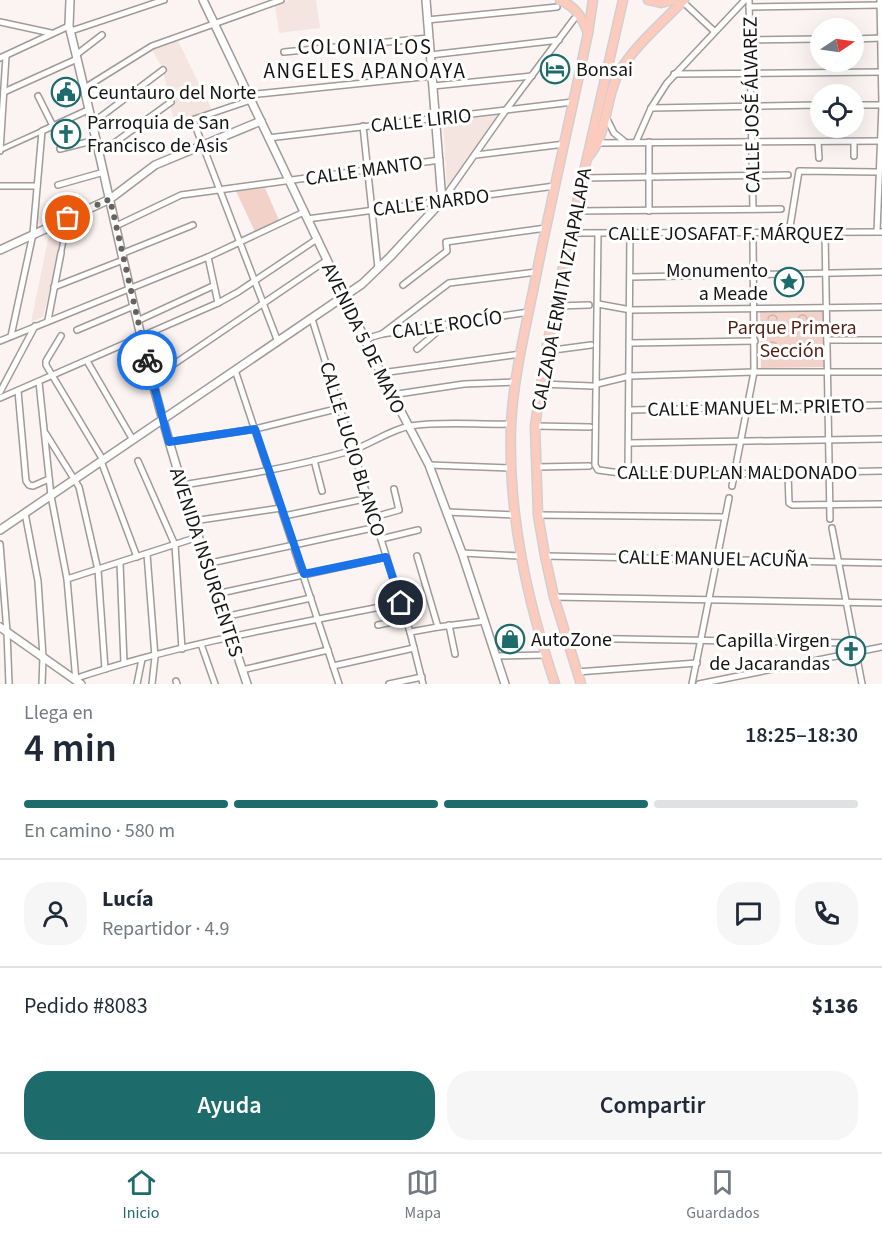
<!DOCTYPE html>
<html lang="es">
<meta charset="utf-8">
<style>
:root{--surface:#fff;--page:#f6f6f7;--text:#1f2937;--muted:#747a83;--line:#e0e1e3;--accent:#1e6b6c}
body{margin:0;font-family:"Source Sans 3",sans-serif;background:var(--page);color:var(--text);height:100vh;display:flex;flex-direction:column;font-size:22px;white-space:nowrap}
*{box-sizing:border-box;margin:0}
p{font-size:20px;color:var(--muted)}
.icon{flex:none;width:33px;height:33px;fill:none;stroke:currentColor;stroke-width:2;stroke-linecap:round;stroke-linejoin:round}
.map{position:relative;height:684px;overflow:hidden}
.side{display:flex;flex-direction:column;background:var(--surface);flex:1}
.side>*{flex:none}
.needle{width:39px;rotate:77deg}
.fabs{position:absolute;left:810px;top:18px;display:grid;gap:12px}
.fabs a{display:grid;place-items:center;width:54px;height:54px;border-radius:50%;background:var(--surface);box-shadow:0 6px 24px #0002;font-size:30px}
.pin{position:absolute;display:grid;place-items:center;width:51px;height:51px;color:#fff;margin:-26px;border:3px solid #fff;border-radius:50%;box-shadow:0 2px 6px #0007}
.courier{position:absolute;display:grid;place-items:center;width:60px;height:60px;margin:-30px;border:4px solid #1a73e8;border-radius:50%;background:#fff;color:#222;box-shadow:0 2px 8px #0007}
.overview em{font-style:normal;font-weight:600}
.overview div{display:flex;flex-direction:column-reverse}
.overview{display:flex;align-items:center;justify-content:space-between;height:102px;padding:0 24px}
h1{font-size:39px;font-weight:600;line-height:45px}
.bar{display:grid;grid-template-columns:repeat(4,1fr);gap:9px 6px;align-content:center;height:72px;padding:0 24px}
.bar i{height:8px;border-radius:4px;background:var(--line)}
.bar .active{background:var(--accent)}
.bar p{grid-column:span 4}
.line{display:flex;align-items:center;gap:15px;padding:0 24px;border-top:2px solid var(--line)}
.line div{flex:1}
.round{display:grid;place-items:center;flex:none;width:63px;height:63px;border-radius:24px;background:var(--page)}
.primary-button{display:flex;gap:12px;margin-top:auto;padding:12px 24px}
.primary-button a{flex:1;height:69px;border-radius:24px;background:var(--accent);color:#fff;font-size:24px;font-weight:600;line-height:69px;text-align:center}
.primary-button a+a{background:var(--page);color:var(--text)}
.tab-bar{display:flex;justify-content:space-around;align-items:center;height:84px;border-top:2px solid var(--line);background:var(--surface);font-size:16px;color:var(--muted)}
.tab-bar a{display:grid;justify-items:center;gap:3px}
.tab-bar .active{color:var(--accent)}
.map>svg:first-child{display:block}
</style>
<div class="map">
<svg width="882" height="684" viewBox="0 0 882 684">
<defs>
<pattern id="forest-crowns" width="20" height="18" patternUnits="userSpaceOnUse" patternTransform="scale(1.5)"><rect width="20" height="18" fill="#f2d1c8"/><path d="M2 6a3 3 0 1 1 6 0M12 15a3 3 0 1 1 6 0" fill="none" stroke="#cfb3ab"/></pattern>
</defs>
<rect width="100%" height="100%" fill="#fbf4f2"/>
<g fill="#f4e5e1">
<path d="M290,0H316L320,28L279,33L275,5Z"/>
<path d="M178,41L212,110L174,122L163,70L152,49Z"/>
<path d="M498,115L447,189L443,122Z"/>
<path d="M67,223L43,317L31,322L50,230Z"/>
</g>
<path fill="url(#forest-crowns)" d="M824,310V367L761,368L760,311Z"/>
<path fill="#f2d1c8" d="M265,188L279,220L255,232L236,191Z"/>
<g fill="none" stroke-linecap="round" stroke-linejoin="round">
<g stroke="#a19a98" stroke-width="7">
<g id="pedestrian">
<path d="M0,150L42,131"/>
<path d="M61,253L68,218"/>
</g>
</g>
<g stroke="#a19a98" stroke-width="8">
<g id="minor">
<path d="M749,0L753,209"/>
<path d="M682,1L714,31"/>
<path d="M749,7L882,5"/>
<path d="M427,20L557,7"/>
<path d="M0,22L51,33"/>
<path d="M71,31L164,0"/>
<path d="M854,39L882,38"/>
<path d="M750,40L820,39"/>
<path d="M284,52L429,38"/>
<path d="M76,55L102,35"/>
<path d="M430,55L559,40"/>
<path d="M0,58L69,26"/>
<path d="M674,74L882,72"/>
<path d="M433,86L532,76"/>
<path d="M83,89L152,46L281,0"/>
<path d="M4,92L77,59"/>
<path d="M248,95L432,76"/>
<path d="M38,96L53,126"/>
<path d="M854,105H882"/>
<path d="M651,108L820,105"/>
<path d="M607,119L614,133L624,141"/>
<path d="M193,120L278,342"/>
<path d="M91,124L163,70"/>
<path d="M177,125L251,100"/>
<path d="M363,126L378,268"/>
<path d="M268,138L573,102"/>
<path d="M636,142L651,108L667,83L745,0"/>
<path d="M649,142V211"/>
<path d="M818,142L819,158"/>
<path d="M596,143L882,141"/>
<path d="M60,149L96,140"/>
<path d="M0,151L6,56"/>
<path d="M99,154L171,102"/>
<path d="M476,155L565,144"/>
<path d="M854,156V142"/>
<path d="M582,178L788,175"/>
<path d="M58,185L104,172"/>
<path d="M0,186H37"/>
<path d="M442,201L506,110L574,19"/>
<path d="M575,211L781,209"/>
<path d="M307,219L555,186"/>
<path d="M116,226L181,195L440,160"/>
<path d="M825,232L830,519"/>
<path d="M877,232L882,105L880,0"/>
<path d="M570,233L882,232"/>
<path d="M789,233L799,171L876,172"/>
<path d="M598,234L595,465L598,470L628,474L675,475L882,471"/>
<path d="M121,254L193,225"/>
<path d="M208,257L218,303"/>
<path d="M631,277L882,272"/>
<path d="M403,285L447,251L446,242L546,228"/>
<path d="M54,287L123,260"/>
<path d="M598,304L631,310L882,307"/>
<path d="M556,306L589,305"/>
<path d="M312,319L410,632L423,684"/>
<path d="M48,320L61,253"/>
<path d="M137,321L213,286"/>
<path d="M77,330L134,306"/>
<path d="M382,334L449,283L537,272"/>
<path d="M11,336L33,234L42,131L88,110"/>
<path d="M61,336L46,361V365L103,460"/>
<path d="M365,339L382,334L529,312"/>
<path d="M827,340H882"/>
<path d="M0,341L208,257L304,212"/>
<path d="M631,343L755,341"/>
<path d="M417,349L445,325"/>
<path d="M546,351L591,345"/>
<path d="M87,361L133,440"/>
<path d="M235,370L339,684"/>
<path d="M381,373L521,354"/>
<path d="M152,379L327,260"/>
<path d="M39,382L51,496L67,579L76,681"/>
<path d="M541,384L592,386"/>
<path d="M597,384L630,376L754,372H882"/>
<path d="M18,391L26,481L29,485L33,486L49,479"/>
<path d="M0,392L35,326"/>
<path d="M391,395L464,384L516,382"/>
<path d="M0,398L218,303L238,292L317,239"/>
<path d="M630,410L882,405"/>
<path d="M535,426L590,427"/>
<path d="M46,434L79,487L98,570L105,669"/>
<path d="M169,442L255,429L340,408"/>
<path d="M630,443L882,439"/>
<path d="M314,460L322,491"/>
<path d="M101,461L137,557"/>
<path d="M138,461L175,545L182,649"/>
<path d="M429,465L512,468"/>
<path d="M537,467L589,466"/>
<path d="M788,473L789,503L792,505L882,504"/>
<path d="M628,474L630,234"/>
<path d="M183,485C239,476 295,467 350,451C370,445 389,430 410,426C443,421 478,425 511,424"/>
<path d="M732,486L754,372L753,233"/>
<path d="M447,512L514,515"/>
<path d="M25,513L38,581L43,657L42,684"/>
<path d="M538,515L725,517"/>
<path d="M284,516L369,498"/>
<path d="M374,517L399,510L394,489"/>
<path d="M193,521L281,508"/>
<path d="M832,528L862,684"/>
<path d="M381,539L418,530"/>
<path d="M0,544L7,632L9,684"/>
<path d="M462,553L520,556"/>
<path d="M147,554L155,657L152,684"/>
<path d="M417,556L438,627"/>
<path d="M545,556L882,563"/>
<path d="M120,563L124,663"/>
<path d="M206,564L377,527"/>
<path d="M67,579L198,537"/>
<path d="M216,594L386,557"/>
<path d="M554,597L882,603"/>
<path d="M224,617L311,598"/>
<path d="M378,625L406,619"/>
<path d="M449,625L455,654"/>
<path d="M410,632L438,627L485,621"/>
<path d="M566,638L854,643"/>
<path d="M201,644L215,684"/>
<path d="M497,656L546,655"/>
<path d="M333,666L414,648"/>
<path d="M242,670L328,650"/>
<path d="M577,672L697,663"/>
<path d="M76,681L80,677C182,643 295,624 401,603"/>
<path d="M176,681L177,684"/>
<path d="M137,684L142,659"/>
<path d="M389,684L422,677"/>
<path d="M692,684L729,498"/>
<path d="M699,684L882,647"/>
</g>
</g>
<g stroke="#a19a98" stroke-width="10">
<g id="tertiary">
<path d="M70,0L69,26C95,129 116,233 141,336C169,454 209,569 247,684"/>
<path d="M203,0L381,373L429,465L462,553L505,684"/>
<path d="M0,250L110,199L155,165L261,121"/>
<path d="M0,530L362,284L390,257L442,201L426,0"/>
<path d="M0,627L81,684"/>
</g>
</g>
<g stroke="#d0d0d0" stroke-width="11">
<g id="primary">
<path d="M560,0C576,7 582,17 588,33"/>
<path d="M648,0L661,3L673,0"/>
<path d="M588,157C608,135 605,99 618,74C633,47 663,22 684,0"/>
<path d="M555,684C527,600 508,515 511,426C513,381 524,335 533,291C550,205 570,119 588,33L593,0"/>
<path d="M581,684L554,597L545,556L538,515L535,426L546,351L570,233L623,0"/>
</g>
</g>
<use href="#pedestrian" stroke="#fff" stroke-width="4"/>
<use href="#minor" stroke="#fff" stroke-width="5"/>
<use href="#tertiary" stroke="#fff" stroke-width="7"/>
<use href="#primary" stroke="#fdcbbe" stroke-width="8"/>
</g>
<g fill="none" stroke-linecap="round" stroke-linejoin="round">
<path stroke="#666261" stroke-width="6" stroke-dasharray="0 10.8" d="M68,218L110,199L147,360"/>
<path stroke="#1a73e8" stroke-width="8" d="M147,360L169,442L255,429L304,574L386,557L401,603"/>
</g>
<defs>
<g id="hotel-ring" transform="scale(1.5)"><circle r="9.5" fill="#fff" stroke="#1e6b6c" stroke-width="1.5"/><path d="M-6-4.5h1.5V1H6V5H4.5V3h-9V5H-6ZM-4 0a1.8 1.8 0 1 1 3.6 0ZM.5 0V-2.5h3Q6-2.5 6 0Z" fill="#1e6b6c"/></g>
<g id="civic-ring" transform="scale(1.5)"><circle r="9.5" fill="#fff" stroke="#1e6b6c" stroke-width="1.5"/><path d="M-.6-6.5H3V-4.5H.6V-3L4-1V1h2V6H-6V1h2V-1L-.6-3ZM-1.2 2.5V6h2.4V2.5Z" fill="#1e6b6c"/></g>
<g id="church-ring" transform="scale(1.5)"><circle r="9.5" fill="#fff" stroke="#1e6b6c" stroke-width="1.5"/><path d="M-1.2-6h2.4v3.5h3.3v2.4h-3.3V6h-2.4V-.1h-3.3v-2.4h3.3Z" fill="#1e6b6c"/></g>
<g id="sight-ring" transform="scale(1.5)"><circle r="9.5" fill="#fff" stroke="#1e6b6c" stroke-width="1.5"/><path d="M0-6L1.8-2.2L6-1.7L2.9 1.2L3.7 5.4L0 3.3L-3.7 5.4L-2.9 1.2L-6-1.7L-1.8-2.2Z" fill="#1e6b6c"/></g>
<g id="shop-ring" transform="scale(1.5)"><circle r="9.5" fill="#fff" stroke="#1e6b6c" stroke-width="1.5"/><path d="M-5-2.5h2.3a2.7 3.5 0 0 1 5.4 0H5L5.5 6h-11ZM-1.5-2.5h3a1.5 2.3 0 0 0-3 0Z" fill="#1e6b6c"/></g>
</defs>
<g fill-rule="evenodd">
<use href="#hotel-ring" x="555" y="69"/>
<use href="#civic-ring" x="66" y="92"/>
<use href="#church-ring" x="66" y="134"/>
<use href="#sight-ring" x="789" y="282"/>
<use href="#shop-ring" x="510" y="639"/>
<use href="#church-ring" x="851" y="651"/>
</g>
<g text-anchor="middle" stroke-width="6" stroke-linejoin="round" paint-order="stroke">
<g font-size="20" fill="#161413" stroke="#fff" text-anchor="start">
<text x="576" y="76">Bonsai</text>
<text x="87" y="99">Ceuntauro del Norte</text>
<text x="87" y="129">Parroquia de San<tspan x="87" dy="23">Francisco de Asis</tspan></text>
<text x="768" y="277" text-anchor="end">Monumento<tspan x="768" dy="23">a Meade</tspan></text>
<text x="531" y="646">AutoZone</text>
<text x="830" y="647" text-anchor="end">Capilla Virgen<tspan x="830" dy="23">de Jacarandas</tspan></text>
</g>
<g font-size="20" fill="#161413" stroke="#fff">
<text transform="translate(751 105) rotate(-91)" y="7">CALLE JOSÉ ÁLVAREZ</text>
<text transform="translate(421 120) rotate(-6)" y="7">CALLE LIRIO</text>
<text transform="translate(364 170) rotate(-8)" y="7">CALLE MANTO</text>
<text transform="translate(431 202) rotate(-7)" y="7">CALLE NARDO</text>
<text x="726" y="240">CALLE JOSAFAT F. MÁRQUEZ</text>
<text transform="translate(561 289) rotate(-79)" y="7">CALZADA ERMITA IZTAPALAPA</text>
<text transform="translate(447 324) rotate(-8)" y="7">CALLE ROCÍO</text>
<text transform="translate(364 338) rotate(64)" y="7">AVENIDA 5 DE MAYO</text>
<text transform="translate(756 407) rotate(-1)" y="7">CALLE MANUEL M. PRIETO</text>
<text transform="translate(353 449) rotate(73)" y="7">CALLE LUCIO BLANCO</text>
<text x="737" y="479">CALLE DUPLAN MALDONADO</text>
<text transform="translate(713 558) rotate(1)" y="7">CALLE MANUEL ACUÑA</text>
<text transform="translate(207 562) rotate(72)" y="7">AVENIDA INSURGENTES</text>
</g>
<g font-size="20" fill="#521d10" stroke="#fff">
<text x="792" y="334">Parque Primera<tspan x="792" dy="23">Sección</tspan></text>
</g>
<g font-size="21" letter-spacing="1.5" fill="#161413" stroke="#fff">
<text x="365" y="54">COLONIA LOS<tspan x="365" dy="24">ANGELES APANOAYA</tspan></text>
</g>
</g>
</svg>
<div class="fabs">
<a><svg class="needle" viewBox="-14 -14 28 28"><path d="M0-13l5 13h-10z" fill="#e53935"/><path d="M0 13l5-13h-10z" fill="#747a83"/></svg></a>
<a><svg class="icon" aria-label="locate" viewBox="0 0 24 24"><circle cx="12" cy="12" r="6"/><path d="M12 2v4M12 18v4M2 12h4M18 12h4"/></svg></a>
</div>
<div class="pin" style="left:68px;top:218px;background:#ea580c"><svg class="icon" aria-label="bag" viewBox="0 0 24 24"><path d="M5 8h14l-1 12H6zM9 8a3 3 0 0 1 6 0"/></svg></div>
<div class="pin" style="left:401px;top:603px;background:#1f2937"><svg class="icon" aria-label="home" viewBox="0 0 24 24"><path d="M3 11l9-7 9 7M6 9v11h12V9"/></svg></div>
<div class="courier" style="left:147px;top:360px"><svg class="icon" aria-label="bike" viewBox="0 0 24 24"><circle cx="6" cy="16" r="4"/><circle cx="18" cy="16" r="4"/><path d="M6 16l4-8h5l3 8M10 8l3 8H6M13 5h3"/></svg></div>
</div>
<section class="side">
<div class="overview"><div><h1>4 min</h1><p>Llega en</p></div><em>18:25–18:30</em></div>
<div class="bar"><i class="active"></i><i class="active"></i><i class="active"></i><i></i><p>En camino · 580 m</p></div>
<div class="line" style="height:108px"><a class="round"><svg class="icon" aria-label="person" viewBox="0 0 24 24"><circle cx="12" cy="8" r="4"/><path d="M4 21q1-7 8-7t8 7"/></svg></a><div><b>Lucía</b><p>Repartidor · 4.9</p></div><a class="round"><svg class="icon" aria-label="chat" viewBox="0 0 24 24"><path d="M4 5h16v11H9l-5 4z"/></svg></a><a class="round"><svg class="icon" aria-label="phone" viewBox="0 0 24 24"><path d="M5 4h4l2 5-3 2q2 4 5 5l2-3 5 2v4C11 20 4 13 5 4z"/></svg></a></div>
<div class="line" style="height:78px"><div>Pedido #8083</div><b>$136</b></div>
<div class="primary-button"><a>Ayuda</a><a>Compartir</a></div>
</section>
<nav class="tab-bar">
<a class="active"><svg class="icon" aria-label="home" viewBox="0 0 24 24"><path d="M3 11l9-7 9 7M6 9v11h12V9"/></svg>Inicio</a>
<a><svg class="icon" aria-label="map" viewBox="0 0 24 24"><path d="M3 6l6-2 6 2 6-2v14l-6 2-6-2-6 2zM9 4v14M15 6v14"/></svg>Mapa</a>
<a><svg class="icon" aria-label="saved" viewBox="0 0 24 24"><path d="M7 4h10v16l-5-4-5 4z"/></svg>Guardados</a>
</nav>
